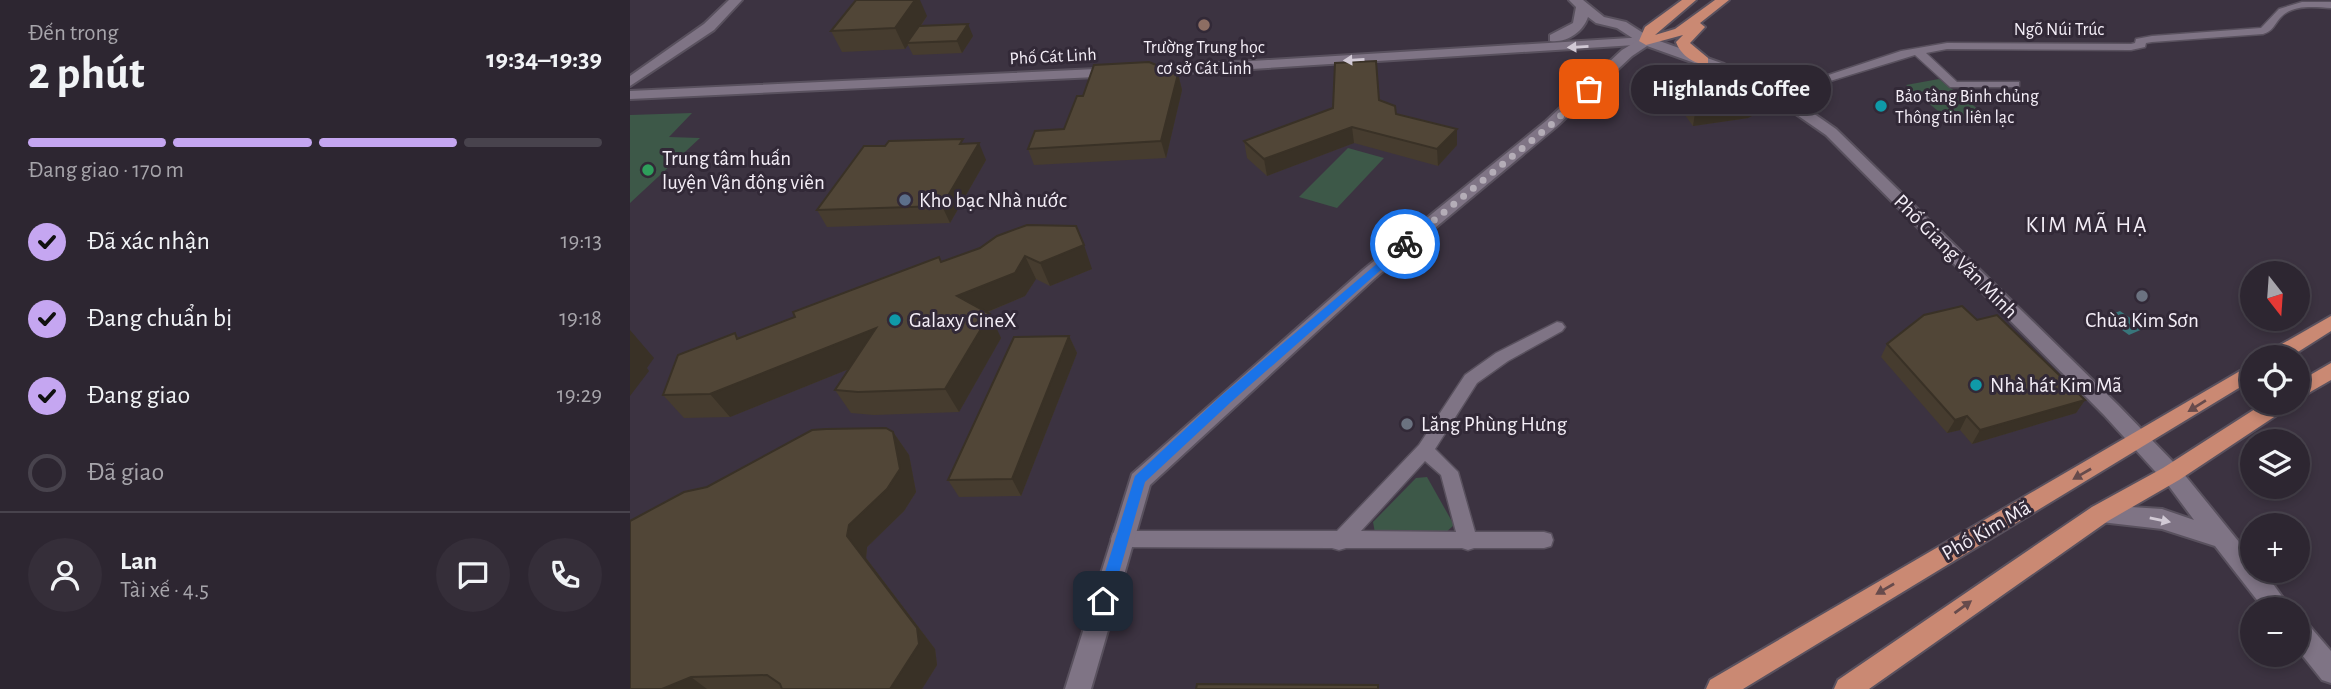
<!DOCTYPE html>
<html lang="vi">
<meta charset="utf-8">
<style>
:root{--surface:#2d2631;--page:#352e39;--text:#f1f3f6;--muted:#a7a5ab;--line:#48434d;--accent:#c5a6f1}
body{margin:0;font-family:"Alegreya Sans",sans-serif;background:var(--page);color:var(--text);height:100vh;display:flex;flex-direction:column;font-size:26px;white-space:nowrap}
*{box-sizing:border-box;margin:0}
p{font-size:23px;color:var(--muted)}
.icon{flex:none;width:38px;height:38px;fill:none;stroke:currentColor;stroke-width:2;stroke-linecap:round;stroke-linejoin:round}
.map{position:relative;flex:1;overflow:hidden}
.details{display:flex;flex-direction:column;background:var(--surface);width:630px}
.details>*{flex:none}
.needle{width:46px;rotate:163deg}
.buttons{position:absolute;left:1610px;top:261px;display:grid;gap:14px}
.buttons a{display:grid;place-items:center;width:70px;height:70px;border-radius:50%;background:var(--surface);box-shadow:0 4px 10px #0003,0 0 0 2px var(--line);font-size:35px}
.pin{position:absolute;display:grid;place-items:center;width:60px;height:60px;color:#fff;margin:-30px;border-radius:14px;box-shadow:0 4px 10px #0006}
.courier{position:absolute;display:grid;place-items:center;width:70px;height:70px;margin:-35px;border:5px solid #1a73e8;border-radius:50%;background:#fff;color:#222;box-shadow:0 2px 9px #0007}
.bubble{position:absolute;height:49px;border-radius:24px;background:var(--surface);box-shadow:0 4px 10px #0003,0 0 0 2px var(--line);font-size:23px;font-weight:700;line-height:49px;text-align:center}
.headline em{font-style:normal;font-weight:700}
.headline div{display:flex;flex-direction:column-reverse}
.headline{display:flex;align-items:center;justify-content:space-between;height:119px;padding:0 28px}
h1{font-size:46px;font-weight:700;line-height:52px}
.bar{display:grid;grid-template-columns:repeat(4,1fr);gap:10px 7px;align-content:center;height:84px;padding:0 28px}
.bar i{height:9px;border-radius:5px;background:var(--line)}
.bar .current{background:var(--accent)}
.bar p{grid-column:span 4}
.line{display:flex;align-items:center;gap:18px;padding:0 28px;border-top:2px solid var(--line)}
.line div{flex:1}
.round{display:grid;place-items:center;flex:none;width:74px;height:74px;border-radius:37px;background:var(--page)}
ol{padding:0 28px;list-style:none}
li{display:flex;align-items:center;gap:21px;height:77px}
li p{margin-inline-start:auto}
li .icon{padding:7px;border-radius:50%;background:var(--accent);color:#111;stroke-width:4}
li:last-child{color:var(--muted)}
li i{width:38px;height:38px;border:4px solid var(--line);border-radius:50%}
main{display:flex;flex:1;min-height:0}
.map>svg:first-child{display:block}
</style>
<main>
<section class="details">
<div class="headline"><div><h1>2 phút</h1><p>Đến trong</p></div><em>19:34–19:39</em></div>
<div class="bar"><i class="current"></i><i class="current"></i><i class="current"></i><i></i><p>Đang giao · 170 m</p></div>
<ol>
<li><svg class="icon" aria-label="check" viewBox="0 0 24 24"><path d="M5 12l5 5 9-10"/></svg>Đã xác nhận<p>19:13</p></li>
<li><svg class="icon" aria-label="check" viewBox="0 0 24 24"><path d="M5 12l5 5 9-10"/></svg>Đang chuẩn bị<p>19:18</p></li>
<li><svg class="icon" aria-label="check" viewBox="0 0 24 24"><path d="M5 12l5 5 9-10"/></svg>Đang giao<p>19:29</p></li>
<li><i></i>Đã giao</li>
</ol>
<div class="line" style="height:126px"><a class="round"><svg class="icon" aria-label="person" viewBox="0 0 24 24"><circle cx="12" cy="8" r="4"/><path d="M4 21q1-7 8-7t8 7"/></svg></a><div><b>Lan</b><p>Tài xế · 4.5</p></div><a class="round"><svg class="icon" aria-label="chat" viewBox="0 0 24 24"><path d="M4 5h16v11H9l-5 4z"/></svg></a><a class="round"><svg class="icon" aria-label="phone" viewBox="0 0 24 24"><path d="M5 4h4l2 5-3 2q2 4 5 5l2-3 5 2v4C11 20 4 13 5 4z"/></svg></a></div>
</section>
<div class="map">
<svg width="1701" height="689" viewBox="0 0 1701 689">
<rect width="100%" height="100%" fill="#3c3341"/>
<g fill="#3d5848">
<path d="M1309,79L1357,116L1323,123L1276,85Z"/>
<path d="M62,113L39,137L70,138L0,203V115Z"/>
<path d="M718,148L754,158L707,208L669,197Z"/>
<path d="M797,477L824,525L814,534L745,533L743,522L786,478Z"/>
</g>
<path fill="#38767b" d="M1490,311L1515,328L1499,335L1474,317Z"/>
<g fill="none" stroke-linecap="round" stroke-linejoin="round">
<g stroke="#59515e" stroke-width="3">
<g id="minor">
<path d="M1672,2H1701V8C1684,7 1662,4 1650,18C1644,25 1643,31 1633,34L1522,42L1516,43L1515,47L1501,50L1317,49L1296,53L1327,82H1389V86L1385,87H1320L1285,55L1151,96H1143L1141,94L1271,51L1317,43L1501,44L1505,43L1506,39L1522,36L1631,28L1649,9Z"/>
<path d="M927,322L932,323L935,327L932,331L878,361L847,383L805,449L828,472L845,532H914L921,534L923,540L921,546L914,548H844L838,550L832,548H716L709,550L702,548L490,547L483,545L481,539L483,533L490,531H707L789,445L835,375L866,353ZM795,461L811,475L826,532L731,531Z"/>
</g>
</g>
<g stroke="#59515e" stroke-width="4">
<g id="tertiary">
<path d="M99,0H112L84,30L0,86V76L74,24Z"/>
<path d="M1016,37L1021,38V44L573,72L0,99V91L573,64Z"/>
<path d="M1541,465L1549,468L1622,558V570H1633L1661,609H1634L1585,546L1532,529L1462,521L1459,514L1462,507L1470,505L1532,509L1564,520L1530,474L1533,468Z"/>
<path d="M1668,620L1677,623L1701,651V683L1692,680L1668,650Z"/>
</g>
</g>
<g stroke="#59515e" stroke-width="4">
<path id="secondary" d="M939,0H953L974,17L996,22L1021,38L1094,64L1147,88L1206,129L1488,405L1549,468L1552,474L1549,480L1541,483L1533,480L1474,415L1196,135L1137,94L1084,70L1017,46L1002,56L926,127L745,278L520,485L461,689H435L502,474L733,270L916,121L992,50L1007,41L987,28L966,23L958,17C953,32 937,43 920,41V35L943,23L946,7Z"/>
</g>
<g stroke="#59515e" stroke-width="4">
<g id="primary">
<path d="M1052,0H1066L1025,35L1045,29L1085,0H1099L1070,23L1075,27L1060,43L1078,58V64C1065,66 1050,54 1046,42L1053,35L1016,45L1009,41L1015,27Z"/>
<path d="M1701,316V331L1660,357H1635L1638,352Z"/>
<path d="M1701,363V380L1668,399V382Z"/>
<path d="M1622,364V380L1113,689H1076L1080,680Z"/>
<path d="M1636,402H1662L1659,407L1549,480L1478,521L1239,689H1204L1208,680L1462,507L1533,468Z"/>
</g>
</g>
<use href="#minor" fill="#7f7485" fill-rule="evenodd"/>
<use href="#tertiary" fill="#7f7485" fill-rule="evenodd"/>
<use href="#secondary" fill="#7f7485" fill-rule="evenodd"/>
<use href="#primary" fill="#ca8973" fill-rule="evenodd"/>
</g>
<g fill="#463c2f">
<path d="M297,16L291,26L343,36L332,53L283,55L278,45L275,49L212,52L201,31Z"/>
<path d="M548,74L552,90L536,158L404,165L398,149L434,129L453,96Z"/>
<path d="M1043,84L1133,99L1130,112L1118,118L1063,126L1041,96Z"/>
<path d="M749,101L766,114L827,129V145L808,166L724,143L637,176L617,158L614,141Z"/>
<path d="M335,143L356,160L320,223L197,227L187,210Z"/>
<path d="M367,236L462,269L420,286L406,279L395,296L356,313L371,338L329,412L244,415L221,413L205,390L219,369L100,417L54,418L33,395L105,333L109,338L350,248Z"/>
<path d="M1347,320L1455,400L1446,413L1342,444L1330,430L1317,433L1251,357L1257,344Z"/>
<path d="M439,336L447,353L391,496L329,497L318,480Z"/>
<path d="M263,432L279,455L286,492L274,511L237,547L236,558L305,649L307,665L292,689H0L77,487Z"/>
</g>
<g fill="#393126">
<path d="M285,0H290L297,16L279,43H277L278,45L275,49L265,28Z"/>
<path d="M338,24L343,36L332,53L327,41Z"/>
<path d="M548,74L552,90L536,158L531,141Z"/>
<path d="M1133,99L1130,112L1118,118L1063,126L1065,113Z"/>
<path d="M722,127L724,143L637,176L634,159Z"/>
<path d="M827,129V145L808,166L807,149Z"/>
<path d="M349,143L356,160L320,223L312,206Z"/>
<path d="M454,245L462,269L420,286L410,263Z"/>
<path d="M395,256L406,279L395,296L340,319L327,296Z"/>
<path d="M360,314L371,338L329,412L315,389Z"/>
<path d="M246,328L261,352L100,417L80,394Z"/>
<path d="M0,330L24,358L17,368L19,371L0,396Z"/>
<path d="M439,336L447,353L391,496L382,479Z"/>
<path d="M1455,400L1446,413L1342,444L1350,430Z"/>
<path d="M1337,416L1330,430L1317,433L1325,420Z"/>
<path d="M263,432L279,455L286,492L274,511L237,547L236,558L305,649L307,665L292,689H260L217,536L219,525Z"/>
<path d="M61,677L77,689H32Z"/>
</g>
<g fill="#514637" stroke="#393126" stroke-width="2">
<path d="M226,0H285L265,28L201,31Z"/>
<path d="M338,24L327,41L277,43L289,26Z"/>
<path d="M746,61L749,100L765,106L766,114L827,129L807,149L722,127L634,159L614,141L703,108L705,63Z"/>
<path d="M519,62L548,74L531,141L398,149L405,131L434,129L447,96H453L464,65Z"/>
<path d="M1092,77L1124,91L1133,99L1121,105L1065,113L1043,84Z"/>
<path d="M333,139L330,144L349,143L312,206L187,210L234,146H255L259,141Z"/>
<path d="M397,225L446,226L454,245L410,263L395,256L385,273L327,296L360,314L315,389L228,392L205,390L246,328L80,394L33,395L48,355L105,333L107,339L165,317L163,312L309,257L311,262L350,248L367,236Z"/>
<path d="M1332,306L1347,320L1367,315L1455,400L1350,430L1337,416L1325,420L1257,344L1294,315Z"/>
<path d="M439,336L382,479L318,480L384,337Z"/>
<path d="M256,428L263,432L270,469L257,489L219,525L217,536L287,628L289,644L260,689H152L150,684L137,675L61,677L32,689H0V521L54,492L77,487L182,430L196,429Z"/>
<path d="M567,684L748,685V689H566Z"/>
</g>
<defs><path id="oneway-solid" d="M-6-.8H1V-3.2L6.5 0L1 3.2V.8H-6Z" transform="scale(1.75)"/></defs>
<g fill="#d1c9d5">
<use href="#oneway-solid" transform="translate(948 47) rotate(177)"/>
<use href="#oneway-solid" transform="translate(724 60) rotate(177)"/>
<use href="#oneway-solid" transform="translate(1530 520) rotate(12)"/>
</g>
<g fill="#674b4c">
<use href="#oneway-solid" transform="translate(1567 406) rotate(148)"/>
<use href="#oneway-solid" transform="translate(1452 474) rotate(150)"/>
<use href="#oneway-solid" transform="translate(1255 589) rotate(150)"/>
<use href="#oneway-solid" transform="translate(1333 607) rotate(-36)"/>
</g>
<path fill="#1a73e8" d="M775,240L780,244L778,246L601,402L515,482L481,601L473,607L468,605L466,601L505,476L592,395Z"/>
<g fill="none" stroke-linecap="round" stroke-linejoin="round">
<path stroke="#b4adb7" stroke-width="7" stroke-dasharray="0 12.6" d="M775,244L922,124L959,89"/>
</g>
<circle fill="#8d6e63" stroke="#322937" stroke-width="2.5" cx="574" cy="25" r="7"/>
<g fill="#0f9aa8" stroke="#322937" stroke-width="2.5">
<circle cx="1251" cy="106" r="7"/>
<circle cx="265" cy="320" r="7"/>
<circle cx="1346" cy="385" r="7"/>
</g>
<circle fill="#2e9e5b" stroke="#322937" stroke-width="2.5" cx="18" cy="170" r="7"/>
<circle fill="#5c6f8a" stroke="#322937" stroke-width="2.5" cx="275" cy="200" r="7"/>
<g fill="#6b7280" stroke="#322937" stroke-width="2.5">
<circle cx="1512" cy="296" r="7"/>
<circle cx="777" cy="424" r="7"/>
</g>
<g text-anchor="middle" stroke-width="6" stroke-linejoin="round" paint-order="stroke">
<g font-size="18" fill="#f4eef7" stroke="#322937">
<text x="1429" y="35">Ngõ Núi Trúc</text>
<text transform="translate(423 56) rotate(-3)" y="6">Phố Cát Linh</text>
</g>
<g font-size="18" fill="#f4eef7" stroke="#322937">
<text x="574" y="53">Trường Trung học<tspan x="574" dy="21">cơ sở Cát Linh</tspan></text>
<text x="1265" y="102" text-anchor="start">Bảo tàng Binh chủng<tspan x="1265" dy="21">Thông tin liên lạc</tspan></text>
</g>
<g font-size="21" fill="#f4eef7" stroke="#322937" text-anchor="start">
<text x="32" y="165">Trung tâm huấn<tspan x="32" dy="24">luyện Vận động viên</tspan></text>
<text x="289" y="207">Kho bạc Nhà nước</text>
<text x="279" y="327">Galaxy CineX</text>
<text x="1512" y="327" text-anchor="middle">Chùa Kim Sơn</text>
<text x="1360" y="392">Nhà hát Kim Mã</text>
<text x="791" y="431">Lăng Phùng Hưng</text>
</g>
<g font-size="21" fill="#f4eef7" stroke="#322937">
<text transform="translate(1326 256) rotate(45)" y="7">Phố Giang Văn Minh</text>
<text transform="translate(1356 530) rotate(-30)" y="7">Phố Kim Mã</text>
</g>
<g font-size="23" letter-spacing="2" fill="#f4eef7" stroke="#322937">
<text x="1457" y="232">KIM MÃ HẠ</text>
</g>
</g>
</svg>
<div class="buttons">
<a><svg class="needle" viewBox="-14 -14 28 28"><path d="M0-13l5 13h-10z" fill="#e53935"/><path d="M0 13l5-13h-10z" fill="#a7a5ab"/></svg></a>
<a><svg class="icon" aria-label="locate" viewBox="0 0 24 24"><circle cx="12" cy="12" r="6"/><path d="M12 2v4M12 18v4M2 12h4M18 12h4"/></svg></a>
<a><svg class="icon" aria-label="layers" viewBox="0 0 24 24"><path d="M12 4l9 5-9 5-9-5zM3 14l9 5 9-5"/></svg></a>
<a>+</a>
<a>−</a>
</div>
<div class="pin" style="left:959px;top:89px;background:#ea580c"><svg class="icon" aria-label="bag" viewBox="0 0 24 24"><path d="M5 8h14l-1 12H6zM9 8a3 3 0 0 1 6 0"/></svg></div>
<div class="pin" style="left:473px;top:601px;background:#1f2937"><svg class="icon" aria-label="home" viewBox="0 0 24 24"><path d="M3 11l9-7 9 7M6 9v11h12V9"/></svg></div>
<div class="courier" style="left:775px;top:244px"><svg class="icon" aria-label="bike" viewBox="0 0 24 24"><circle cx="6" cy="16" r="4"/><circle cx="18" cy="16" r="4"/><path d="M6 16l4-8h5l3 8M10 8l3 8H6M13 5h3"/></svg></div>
<div class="bubble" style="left:1001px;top:65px;width:200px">Highlands Coffee</div>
</div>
</main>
